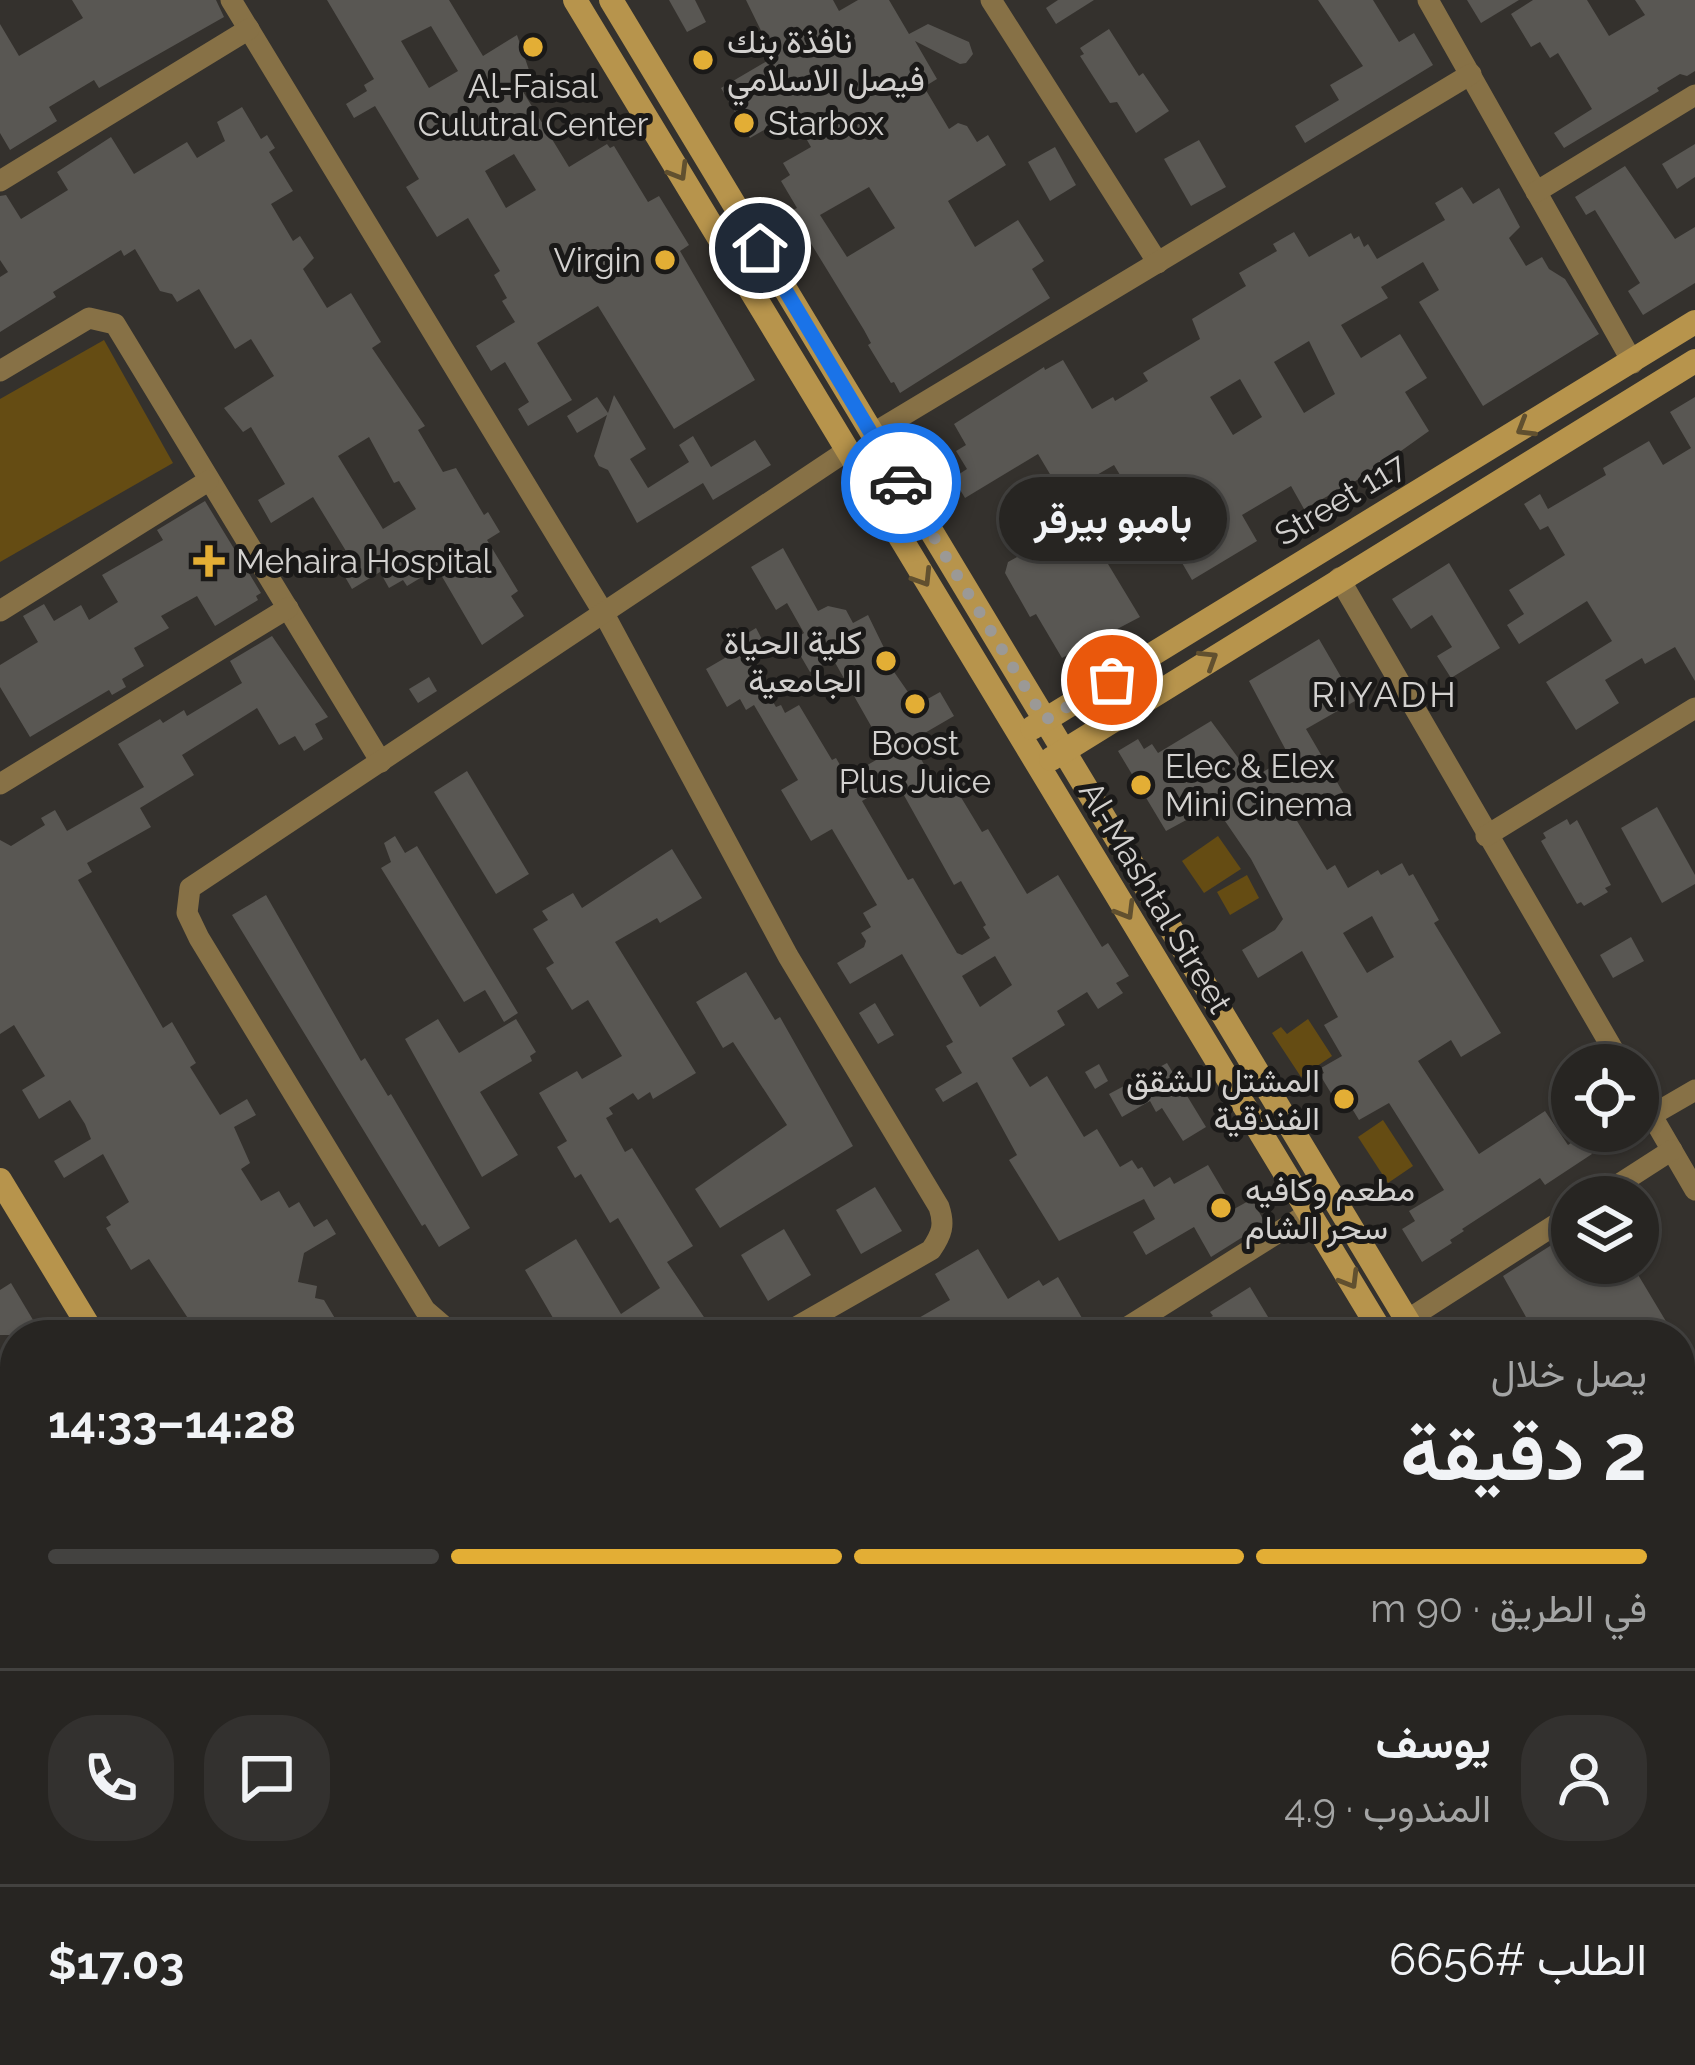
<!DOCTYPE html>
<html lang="ar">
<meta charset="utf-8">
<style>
:root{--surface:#272522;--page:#33312f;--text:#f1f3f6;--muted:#a4a5a5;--line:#434240;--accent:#e3ae35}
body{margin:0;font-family:Raleway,Vazirmatn,sans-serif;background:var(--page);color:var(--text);direction:rtl;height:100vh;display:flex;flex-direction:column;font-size:45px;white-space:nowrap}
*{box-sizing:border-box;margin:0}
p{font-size:39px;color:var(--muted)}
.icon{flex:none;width:66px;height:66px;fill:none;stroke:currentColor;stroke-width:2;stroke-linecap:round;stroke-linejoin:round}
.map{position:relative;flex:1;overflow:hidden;direction:ltr}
.drawer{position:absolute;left:0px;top:1320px;width:1695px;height:747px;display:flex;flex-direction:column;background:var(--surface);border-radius:48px 48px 0 0;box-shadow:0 3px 9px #0004,0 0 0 3px var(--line);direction:rtl}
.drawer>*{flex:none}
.fabs{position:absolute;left:1551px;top:1044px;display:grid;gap:24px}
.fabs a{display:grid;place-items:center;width:108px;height:108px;border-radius:50%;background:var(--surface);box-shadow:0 3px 9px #0004,0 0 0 3px var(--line);font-size:60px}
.pin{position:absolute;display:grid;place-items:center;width:102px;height:102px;color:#fff;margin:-51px;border:6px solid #fff;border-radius:50%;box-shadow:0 3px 12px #0007}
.courier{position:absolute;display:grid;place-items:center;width:120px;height:120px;margin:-60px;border:9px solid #1a73e8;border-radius:50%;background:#fff;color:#222;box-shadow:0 3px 15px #0007}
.bubble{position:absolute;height:84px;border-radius:42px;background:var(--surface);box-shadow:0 3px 9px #0004,0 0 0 3px var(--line);font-size:39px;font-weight:700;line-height:84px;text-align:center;direction:rtl}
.overview em{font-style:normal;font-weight:700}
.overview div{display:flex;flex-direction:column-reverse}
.overview{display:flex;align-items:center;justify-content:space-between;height:204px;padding:0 48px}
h1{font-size:78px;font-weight:700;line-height:90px}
.bar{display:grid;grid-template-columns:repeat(4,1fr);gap:18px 12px;align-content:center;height:144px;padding:0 48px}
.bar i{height:15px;border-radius:9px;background:var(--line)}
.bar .selected{background:var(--accent)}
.bar p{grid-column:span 4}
.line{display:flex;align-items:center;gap:30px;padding:0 48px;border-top:3px solid var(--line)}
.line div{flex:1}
.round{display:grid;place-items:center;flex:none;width:126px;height:126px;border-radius:48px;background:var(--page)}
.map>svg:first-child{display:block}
</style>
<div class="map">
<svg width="1695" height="2065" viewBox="0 0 1695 2065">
<rect width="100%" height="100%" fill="#34312d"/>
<g fill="#654c13">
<path d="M104,340L173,463L0,562V399Z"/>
<path d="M1218,836L1241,869L1204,893L1182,861Z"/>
<path d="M1247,875L1259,898L1230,915L1217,892Z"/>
<path d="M1308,1019L1332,1056L1301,1077L1272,1033L1281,1027L1287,1034Z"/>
<path d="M1572,1086V1131H1581L1569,1139L1550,1109L1564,1100L1560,1093Z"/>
<path d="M1383,1120L1413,1166L1388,1183L1358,1137Z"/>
</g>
<g fill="#595753" fill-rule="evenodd">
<path d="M72,0H216L224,17L99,88L94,80L49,107L57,121L10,150L0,133V24L19,56L83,18Z"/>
<path d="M327,0H449L483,56L517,35L529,70L522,90L569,167L607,144L610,148L614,146L648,202L659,196L689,245L680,251L755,380L674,429L598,306L537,343L572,400L528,426L518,409L529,402L505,362L491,371L476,346L515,322L502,301L507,298L494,275L500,271L468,218L437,237L406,187L419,179L375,106L354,118L346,104L367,91L364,85L374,79ZM431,26L458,71L429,88L401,41ZM514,154L536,190L506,208L485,171Z"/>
<path d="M669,0H695L706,22L687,32Z"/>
<path d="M746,0H833L839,11L858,0H889L909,34L928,24L969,42L973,54L966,63L960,64L915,41L937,79L924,87L949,129L958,123L967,126L977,142L988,135L1006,165L948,201L975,247L1018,220L1044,261L1032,269L1050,298L900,393L894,382L891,383L868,345L871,343L864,330L791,211L797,208L781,181L790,175L783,163L811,147L792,114L750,138L721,88L774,57ZM869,187L895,228L847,257L820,215Z"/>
<path d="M1058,0H1094L1056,24L1046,8Z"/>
<path d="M1318,0H1373L1399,42L1414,33L1433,65L1305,143L1295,126L1339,100L1330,85L1363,66Z"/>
<path d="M1467,0H1519L1481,23Z"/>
<path d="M1533,0H1587L1609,36L1645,15L1635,0H1695V71L1687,76L1680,74L1657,88L1659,91L1564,148L1554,133L1592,109L1558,53L1550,58L1540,42L1531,47L1511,14Z"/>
<path d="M1109,29L1139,76L1143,73L1169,111L1136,133L1117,102L1110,103L1080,56L1084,54L1080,48Z"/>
<path d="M242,107L261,139L267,135L275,148L269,152L293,191L271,204L293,241L300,236L314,258L303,269L327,308L351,293L381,342L372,348L425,426L418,430L443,472L456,468L484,515L488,512L500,532L487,540L518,591L511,596L524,616L482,645L437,568L407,586L403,580L389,588L380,572L352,589L337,563L349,556L313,497L271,523L258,500L285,484L251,427L243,432L224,408L274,376L251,339L235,349L199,289L177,302L172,294L160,291L135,249L124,256L121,250L53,292L56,297L0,332V277L8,272L0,260V196L6,195L21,219L68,190L57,172L111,137L134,174L187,142L197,158L225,141L217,122ZM369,437L394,483L399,481L416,509L383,529L338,456Z"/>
<path d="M1199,140L1226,187L1191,206L1164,159Z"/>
<path d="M1695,144V177L1677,189L1662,164Z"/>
<path d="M1055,147L1076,185L1050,201L1028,162Z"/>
<path d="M1625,166L1675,239L1695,227V283L1643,315L1628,291L1640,283L1595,210L1586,215L1575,197Z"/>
<path d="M1462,187L1473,204L1499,188L1520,227L1509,238L1526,266L1542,257L1549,269L1565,279L1599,334L1483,406L1419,302L1439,290L1423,262L1381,287L1388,298L1341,325L1361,358L1400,334L1427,378L1405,392L1429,431L1370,473L1304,509L1291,486L1242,515L1257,541L1192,580L1167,537L1181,529L1161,496L1140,508L1114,465L1083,483L1102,515L1125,502L1148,541L1108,564L1140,617L1062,658L1036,614L1030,617L1005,573L1008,562L1026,552L1029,558L1077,530L1070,519L1075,516L1038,454L965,498L953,478L967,469L956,451L966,445L954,424L1044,367L1045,370L1063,360L1092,409L1113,397L1115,401L1148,381L1143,373L1200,339L1192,319L1246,286L1239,273L1277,251L1273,244L1294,232L1309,257L1351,233L1354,239L1359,236L1364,247L1368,244L1377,259L1445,220L1435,203ZM1309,341L1335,394L1304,413L1274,362ZM1240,379L1262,417L1233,435L1210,397Z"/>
<path d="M614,395L646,449L630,459L648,488L689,462L679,445L693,436L711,467L755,440L771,465L713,500L703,483L637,523L608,470L599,466L594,456L607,415L577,433L567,416L597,397L608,413Z"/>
<path d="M1695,397V681L1675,647L1645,664L1642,658L1605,680L1619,703L1576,730L1546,682L1612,641L1587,601L1519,644L1507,625L1524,614L1509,590L1565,555L1548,526L1540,530L1524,504L1540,494L1548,509L1606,475L1603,468L1649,441L1663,465L1691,448L1670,412Z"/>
<path d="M205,501L261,593L256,596L258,600L215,626L197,596L161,616L169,628L134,648L144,666L122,679L126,687L112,695L109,690L30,737L0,687V665L38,642L23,616L44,604L54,621L81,605L89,620L118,602L102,575L163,540L157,530Z"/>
<path d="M783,548L818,611L828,606L846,610L853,623L868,615L887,654L883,656L917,705L940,692L954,716L911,741L936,786L959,772L969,788L959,794L982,832L988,829L1027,894L1058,875L1102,947L1108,943L1129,976L1116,983L1123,993L1098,1009L1087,992L1057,1011L1065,1025L1012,1058L1030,1087L1047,1076L1084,1137L1097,1129L1120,1167L1132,1160L1138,1169L1142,1167L1154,1187L1170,1177L1174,1184L1208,1165L1234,1209L1252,1199L1265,1223L1211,1257L1194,1227L1146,1255L1133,1232L1155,1219L1144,1199L1059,1241L1009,1160L1017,1155L977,1082L943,1102L935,1089L962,1073L946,1046L953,1042L902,954L850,984L837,963L864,947L866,941L861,933L871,927L863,913L877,905L832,829L811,841L781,790L798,780L754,705L746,710L740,699L727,707L706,669L742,648L776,707L781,705L785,713L799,705L832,760L836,758L847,777L876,760L874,756L879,753L869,736L875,733L833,659L810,672L792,641L804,633L787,603L776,610L751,567ZM896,781L954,885L961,881L986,925L983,927L990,938L962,955L957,953L913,878L908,880L862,801ZM995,956L1012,985L980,1007L962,976Z"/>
<path d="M1449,563L1500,648L1451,678L1437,656L1452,647L1432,615L1411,629L1392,599Z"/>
<path d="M756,628L764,643L746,654L738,639Z"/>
<path d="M272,636L328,717L315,724L323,739L304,751L295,736L279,745L257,708L182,755L194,775L140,808L151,827L87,863L92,872L78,880L163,1028L172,1022L196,1063L190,1067L220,1115L247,1099L256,1115L234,1127L250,1163L241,1169L261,1201L279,1191L289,1208L299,1202L314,1227L327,1219L336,1234L304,1253L298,1282L317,1286L315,1298L324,1300L345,1335H199L149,1259L131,1270L106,1228L111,1225L106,1217L129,1202L103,1154L64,1178L54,1161L91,1139L85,1124L70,1100L39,1119L22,1090L45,1076L14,1025L0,1034V840L11,846L45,825L41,818L55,810L67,831L144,787L118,744L160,719L163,723L184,710L187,716L242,683L230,661Z"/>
<path d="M1319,639L1355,701L1306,729L1344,794L1297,821L1327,870L1335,865L1348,888L1378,870L1381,875L1402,863L1409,876L1413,874L1439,920L1434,923L1501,1033L1461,1057L1451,1040L1418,1061L1479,1154L1545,1111L1568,1145L1588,1131H1617L1589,1149L1592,1154L1545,1185L1540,1178L1462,1229L1464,1231L1450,1240L1452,1243L1422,1262L1402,1229L1415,1221L1409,1211L1444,1190L1389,1103L1359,1120L1348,1102L1337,1103L1320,1075L1324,1073L1321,1068L1342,1056L1324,1025L1338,1017L1302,951L1258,978L1242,950L1275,930L1283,919L1251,859L1214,805L1166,831L1118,751L1138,739L1144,749L1152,744L1158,753L1211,721L1253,778L1289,756L1249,681ZM1372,916L1394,957L1367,973L1343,933Z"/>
<path d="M429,677L437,691L418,703L409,689Z"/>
<path d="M467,771L529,874L496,894L434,792Z"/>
<path d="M1657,807L1695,875V884L1662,903L1621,828Z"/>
<path d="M1567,819L1570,825L1577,820L1611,885L1605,888L1608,892L1584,906L1581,902L1577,904L1541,841L1546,838L1543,833Z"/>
<path d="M395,836L405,853L417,846L518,1013L504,1022L485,990L464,1002L381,868L391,862L384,843Z"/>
<path d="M672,849L702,898L660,923L657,918L615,942L696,1073L653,1099L650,1092L638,1100L633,1093L609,1108L613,1114L606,1118L625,1152L632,1148L693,1246L667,1262L716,1335H563L525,1270L576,1239L621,1314L660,1288L618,1218L610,1223L581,1174L575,1178L557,1147L567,1141L539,1093L577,1071L582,1079L622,1056L588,1000L572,1010L546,968L554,963L533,929L548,920L542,911L573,893L582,908Z"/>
<path d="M266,895L361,1061L365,1058L388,1096L391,1094L470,1228L439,1247L425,1224L422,1226L232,915Z"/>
<path d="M1631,937L1644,961L1613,978L1600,955Z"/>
<path d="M746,972L775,1020L780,1017L853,1146L720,1228L695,1189L787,1125L733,1042L723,1048L696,1002Z"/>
<path d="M875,1003L894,1035L878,1044L859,1013Z"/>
<path d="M438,1019L459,1053L516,1019L536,1052L530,1056L532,1061L480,1092L518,1155L482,1177L405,1039Z"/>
<path d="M1167,1063L1206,1127L1183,1141L1162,1108L1156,1112L1150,1101L1122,1117L1109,1094Z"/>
<path d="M1099,1064L1108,1081L1095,1089L1085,1072Z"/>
<path d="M875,1187L902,1231L861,1254L836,1210Z"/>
<path d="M784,1229L811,1275L768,1301L741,1255Z"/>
<path d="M1572,1232V1263H1631L1667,1323L1647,1335H1536L1503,1276Z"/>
<path d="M978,1249L1008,1299L1039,1280L1043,1286L1058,1277L1082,1318L1054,1335H889L950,1300L935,1274Z"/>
<path d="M11,1283L42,1335H0V1290Z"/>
<path d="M1250,1287L1279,1335H1219L1209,1318L1213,1316L1210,1312Z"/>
</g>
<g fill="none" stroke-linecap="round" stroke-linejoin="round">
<g stroke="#877146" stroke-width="21">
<path d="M231,0L603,612L788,956L939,1207C945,1225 942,1234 931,1250L782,1335"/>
<path d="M991,0L1158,263"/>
<path d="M1428,0L1633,363"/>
<path d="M0,181L249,29"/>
<path d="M1536,192L1695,95"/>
<path d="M0,371L89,318L115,324L381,762"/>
<path d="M872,434L1471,74"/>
<path d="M1339,578L1622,1065"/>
<path d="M0,611L208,481"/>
<path d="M0,784L288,608"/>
<path d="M1486,836L1695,708"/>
<path d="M1638,1092L1695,1190"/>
<path d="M1652,1115L1695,1090"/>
<path d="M1599,1197L1672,1150"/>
<path d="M1407,1320L1572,1214"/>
<path d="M454,1335L425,1310L199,938L187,913L190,888L845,452"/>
<path d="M1115,1335L1309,1213"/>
<path d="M0,1529L15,1520"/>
<path d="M0,1814L15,1805"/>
<path d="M0,1968L15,1992"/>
<path d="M1680,1969L1695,1959"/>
<path d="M52,2052L60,2065"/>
<path d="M314,2052L322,2065"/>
<path d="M730,2052L738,2065"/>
<path d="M772,2065L793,2052"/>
<path d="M1526,2065L1547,2052"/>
</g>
<g stroke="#b7944c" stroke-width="24">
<path d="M575,0L1383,1335"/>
<path d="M611,0L1416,1335"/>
<path d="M1032,728L1695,322"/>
<path d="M1051,759L1695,361"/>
<path d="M0,1180L94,1335"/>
<path d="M1680,1738L1695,1728"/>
<path d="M1680,1774L1695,1799"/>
<path d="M1680,1825L1695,1850"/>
<path d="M529,2052L536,2065"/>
<path d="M1140,2065L1161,2052"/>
</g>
</g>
<defs><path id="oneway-chevron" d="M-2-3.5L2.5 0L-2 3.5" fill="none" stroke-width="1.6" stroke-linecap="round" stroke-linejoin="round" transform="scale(3)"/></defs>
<g stroke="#61502f">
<use href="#oneway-chevron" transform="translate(679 172) rotate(59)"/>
<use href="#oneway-chevron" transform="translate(1525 428) rotate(149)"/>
<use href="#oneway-chevron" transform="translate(923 578) rotate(58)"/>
<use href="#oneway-chevron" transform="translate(1209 659) rotate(-32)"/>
<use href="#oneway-chevron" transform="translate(1126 911) rotate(59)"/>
<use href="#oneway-chevron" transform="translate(1350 1280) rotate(59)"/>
</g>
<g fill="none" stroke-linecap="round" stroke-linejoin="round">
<path stroke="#9b9996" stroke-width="12" stroke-dasharray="0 21.6" d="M901,483L1045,720L1112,680"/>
<path stroke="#1a73e8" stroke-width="15" d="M760,248L901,483"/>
</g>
<g fill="#e3ae35" stroke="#1a1918" stroke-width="4.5">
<circle cx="533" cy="47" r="12"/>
<circle cx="703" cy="60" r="12"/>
<circle cx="744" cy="123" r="12"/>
<circle cx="665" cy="260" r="12"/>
<path d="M203 543h12v12h12v12h-12v12h-12v-12h-12v-12h12z"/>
<circle cx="886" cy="661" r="12"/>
<circle cx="915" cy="704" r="12"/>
<circle cx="1141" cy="785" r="12"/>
<circle cx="1344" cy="1099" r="12"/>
<circle cx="1221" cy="1208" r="12"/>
</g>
<g text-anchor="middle" stroke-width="10" stroke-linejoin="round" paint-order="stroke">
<g font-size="33" fill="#d3d1cf" stroke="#1a1918" text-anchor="start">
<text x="727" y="53">نافذة بنك<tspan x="727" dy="38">فيصل الاسلامي</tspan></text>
<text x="533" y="98" text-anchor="middle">Al-Faisal<tspan x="533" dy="38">Culutral Center</tspan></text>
<text x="768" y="135">Starbox</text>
<text x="641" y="272" text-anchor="end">Virgin</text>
<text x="236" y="573">Mehaira Hospital</text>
<text x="862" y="654" text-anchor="end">كلية الحياة<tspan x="862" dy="38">الجامعية</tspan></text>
<text x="915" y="755" text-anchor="middle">Boost<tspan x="915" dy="38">Plus Juice</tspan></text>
<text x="1165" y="778">Elec &amp; Elex<tspan x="1165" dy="38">Mini Cinema</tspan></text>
<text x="1320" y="1092" text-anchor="end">المشتل للشقق<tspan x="1320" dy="38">الفندقية</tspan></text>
<text x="1245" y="1201">مطعم وكافيه<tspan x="1245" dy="38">سحر الشام</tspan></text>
</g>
<g font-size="33" fill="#d3d1cf" stroke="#1a1918">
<text transform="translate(1340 499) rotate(-31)" y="12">Street 117</text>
<text transform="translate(1156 897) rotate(59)" y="12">Al-Mashtal Street</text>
</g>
<g font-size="36" letter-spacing="3" fill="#d3d1cf" stroke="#1a1918">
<text x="1385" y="707">RIYADH</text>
</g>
</g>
</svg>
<div class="fabs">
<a><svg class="icon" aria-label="locate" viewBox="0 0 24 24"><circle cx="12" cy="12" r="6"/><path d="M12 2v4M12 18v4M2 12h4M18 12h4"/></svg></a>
<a><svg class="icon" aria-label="layers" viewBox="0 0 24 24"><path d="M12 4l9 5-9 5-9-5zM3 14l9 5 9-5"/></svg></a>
</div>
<div class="pin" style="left:1112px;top:680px;background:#ea580c"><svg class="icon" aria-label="bag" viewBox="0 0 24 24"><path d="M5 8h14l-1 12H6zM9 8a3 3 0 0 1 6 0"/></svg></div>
<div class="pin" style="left:760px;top:248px;background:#1f2937"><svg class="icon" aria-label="home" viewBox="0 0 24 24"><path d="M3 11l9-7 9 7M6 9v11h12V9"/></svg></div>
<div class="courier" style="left:901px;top:483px"><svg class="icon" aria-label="car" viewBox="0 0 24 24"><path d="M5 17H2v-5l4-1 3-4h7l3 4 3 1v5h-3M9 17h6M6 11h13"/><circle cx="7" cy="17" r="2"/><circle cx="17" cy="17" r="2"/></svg></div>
<div class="bubble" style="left:999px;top:477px;width:228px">بامبو بيرقر</div>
<section class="drawer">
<div class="overview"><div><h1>2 دقيقة</h1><p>يصل خلال</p></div><em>14:28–14:33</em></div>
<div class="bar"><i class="selected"></i><i class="selected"></i><i class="selected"></i><i></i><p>في الطريق · 90 m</p></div>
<div class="line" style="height:216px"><a class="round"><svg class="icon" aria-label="person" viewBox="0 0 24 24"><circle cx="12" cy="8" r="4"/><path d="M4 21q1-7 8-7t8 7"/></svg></a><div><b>يوسف</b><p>المندوب · 4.9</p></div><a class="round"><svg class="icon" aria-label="chat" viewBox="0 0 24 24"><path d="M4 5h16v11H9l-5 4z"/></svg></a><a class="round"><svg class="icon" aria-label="phone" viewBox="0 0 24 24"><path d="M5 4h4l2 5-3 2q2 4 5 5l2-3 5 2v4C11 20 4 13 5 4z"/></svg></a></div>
<div class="line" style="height:156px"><div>الطلب #6656</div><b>$17.03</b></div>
</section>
</div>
